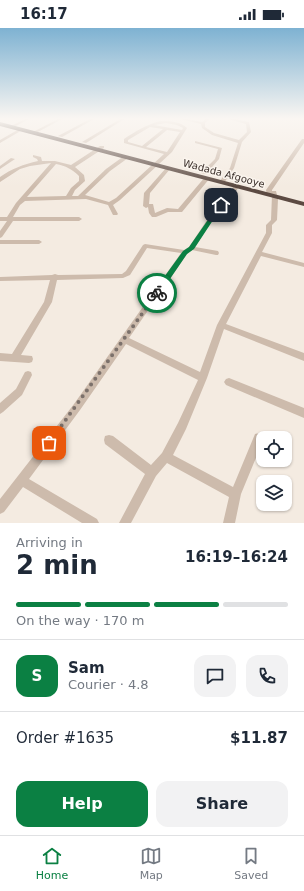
<!DOCTYPE html>
<meta charset="utf-8">
<style>
:root{--surface:#fff;--page:#f2f2f3;--text:#1f2937;--muted:#747a83;--line:#e0e1e3;--accent:#0b8043}
body{margin:0;font-family:"DejaVu Sans",sans-serif;background:var(--page);color:var(--text);height:100vh;display:flex;flex-direction:column;font-size:15px;white-space:nowrap}
*{box-sizing:border-box;margin:0}
p{font-size:13px;color:var(--muted)}
.icon{flex:none;width:22px;height:22px;fill:none;stroke:currentColor;stroke-width:2;stroke-linecap:round;stroke-linejoin:round}
.map{position:relative;height:495px;overflow:hidden}
.sheet{display:flex;flex-direction:column;background:var(--surface);flex:1}
.sheet>*{flex:none}
.controls{position:absolute;left:256px;top:403px;display:grid;gap:8px}
.controls a{display:grid;place-items:center;width:36px;height:36px;border-radius:8px;background:var(--surface);box-shadow:0 1px 3px #0004;font-size:20px}
.pin{position:absolute;display:grid;place-items:center;width:34px;height:34px;color:#fff;margin:-17px;border-radius:8px;box-shadow:0 2px 6px #0006}
.courier{position:absolute;display:grid;place-items:center;width:40px;height:40px;margin:-20px;border:3px solid #0b8043;border-radius:50%;background:#fff;color:#222;box-shadow:0 1px 5px #0007}
.overview em{font-style:normal;font-weight:600}
.overview div{display:flex;flex-direction:column-reverse}
.overview{display:flex;align-items:center;justify-content:space-between;height:68px;padding:0 16px}
h1{font-size:26px;font-weight:600;line-height:30px}
.bar{display:grid;grid-template-columns:repeat(4,1fr);gap:6px 4px;align-content:center;height:48px;padding:0 16px}
.bar i{height:5px;border-radius:3px;background:var(--line)}
.bar .current{background:var(--accent)}
.bar p{grid-column:span 4}
.line{display:flex;align-items:center;gap:10px;padding:0 16px;border-top:1px solid var(--line)}
.line div{flex:1}
.round{display:grid;place-items:center;flex:none;width:42px;height:42px;border-radius:12px;background:var(--page)}
.cta{display:flex;gap:8px;margin-top:auto;padding:8px 16px}
.cta a{flex:1;height:46px;border-radius:12px;background:var(--accent);color:#fff;font-size:16px;font-weight:600;line-height:46px;text-align:center}
.cta a+a{background:var(--page);color:var(--text)}
.status{display:flex;justify-content:space-between;align-items:center;height:28px;padding:0 20px;background:var(--surface);direction:ltr}
.status svg{height:11px;fill:currentColor}
.menu{display:flex;justify-content:space-around;align-items:center;height:56px;border-top:1px solid var(--line);background:var(--surface);font-size:11px;color:var(--muted)}
.menu a{display:grid;justify-items:center;gap:2px}
.menu .current{color:var(--accent)}
.map>svg:first-child{display:block}
</style>
<div class="status"><b>16:17</b><svg viewBox="0 0 49 12"><path d="M0 12V9h3v3zM5 12V6h3v6zM10 12V3h3v9zM15 12V0h3v12zM26 1h20v11H26zM47 4h2v5h-2z"/></svg></div>
<div class="map">
<svg width="304" height="495" viewBox="0 0 304 495">
<rect width="100%" height="100%" fill="#f4ebe1"/>
<g fill="none" stroke-linecap="round" stroke-linejoin="round">
<g fill="#cdbbac" fill-rule="evenodd">
<path d="M27,90H31L12,100L9,99Z"/>
<path d="M60,90H64L34,106L31,105Z"/>
<path d="M92,90H96L62,109L58,108Z"/>
<path d="M122,90H126L86,115L82,114Z"/>
<path d="M176,90H182L202,94L207,90H211L205,95V99L214,105L239,112L247,104L246,96L228,91L230,90L249,94L251,104L242,114L234,140L224,155L222,156L219,154L230,140L238,115L212,107L202,100L201,96Z"/>
<path d="M160,93C169,93 180,93 187,100L172,124L120,172L113,177L118,186L117,187H113L108,177L86,171L25,173L20,177L13,189H79L82,191L79,193H13L2,209L0,210V203L7,193H0V189H7L16,175L51,135L30,138L20,141L0,154V149C11,141 24,136 38,133L37,131L33,129V127L41,129L42,133H55L71,137L100,118H104V120L75,139L84,147L85,153L75,162L72,168H78L106,141L124,128H128V130L110,143L85,167L109,174L116,170L164,126L124,115V111C136,103 146,97 160,93ZM166,95L177,97L183,100L182,102L154,97ZM150,99L163,101L142,118L128,114V112ZM167,102L180,104L167,124L146,119ZM56,136C66,138 72,141 79,148V153L71,160L66,168L27,169Z"/>
<path d="M21,100L24,101L0,115V112Z"/>
<path d="M302,111H304V115L272,162V163H276L278,171L277,192L272,197V205L262,224L304,235V239L261,228L226,296L304,325V333L224,301L207,350L186,401L173,427L233,459L255,406L259,405L263,406L264,410H263V413L241,466L235,495H223L229,469L167,435L156,448L131,495H119L145,446L105,416L104,412L105,408L109,407L113,408L151,437L162,425L178,395L198,352L126,316L80,382L29,451L97,491L99,495H82L23,459L4,484L0,486V471L74,376L181,225L147,220L130,247L123,250L57,252L52,274L21,327L32,328L33,331L32,334L29,335L0,333V325L12,326L44,274L50,252L0,253V249L52,247L55,246L58,247L122,246L126,243L143,217L145,216L184,222L189,219L211,186L235,157H239V159L215,188L195,219L218,223L219,225L218,227H216L192,222L187,226L129,310L200,344L217,297L266,205V197L271,192L272,167V166L271,168H267L266,162Z"/>
<path d="M195,113L222,120L219,131L206,146L201,145L215,131L218,121L195,115Z"/>
<path d="M11,130L15,131L0,141V138Z"/>
<path d="M166,140L170,141L150,165L149,176H153L155,185L167,180L178,181L205,149L210,150L182,184H168L156,189H152L149,185L148,179L146,180L143,178L144,165Z"/>
<path d="M0,212H39L42,214L39,216H0Z"/>
<path d="M28,343L31,344L32,347L22,367L3,384L0,386V375L16,361L25,344Z"/>
<path d="M229,350L304,380V390L226,357L224,354L226,351Z"/>
</g>
<path fill="#5c4a42" fill-rule="evenodd" d="M0,94L304,174V178L0,98Z"/>
</g>
<linearGradient id="sky" x2="0" y2="1"><stop stop-color="#7eb2d2"/><stop offset="0.57" stop-color="#faf6f2"/><stop offset="1" stop-color="#faf6f2" stop-opacity="0"/></linearGradient>
<rect width="304" height="159" fill="url(#sky)"/>
<path fill="#0b8043" d="M219,176L223,177L194,221L187,226L159,267H154V263L183,223L189,219Z"/>
<g fill="none" stroke-linecap="round" stroke-linejoin="round">
<path stroke="#7c716b" stroke-width="4" stroke-dasharray="0 7.2" d="M49,415L157,265"/>
</g>
<g text-anchor="middle" stroke-width="3" stroke-linejoin="round" paint-order="stroke">
<g font-size="10" fill="#3b302b" stroke="#fbf5ee">
<text transform="translate(224 145) rotate(15)" y="4">Wadada Afgooye</text>
</g>
</g>
</svg>
<div class="controls">
<a><svg class="icon" aria-label="locate" viewBox="0 0 24 24"><circle cx="12" cy="12" r="6"/><path d="M12 2v4M12 18v4M2 12h4M18 12h4"/></svg></a>
<a><svg class="icon" aria-label="layers" viewBox="0 0 24 24"><path d="M12 4l9 5-9 5-9-5zM3 14l9 5 9-5"/></svg></a>
</div>
<div class="pin" style="left:49px;top:415px;background:#ea580c"><svg class="icon" aria-label="bag" viewBox="0 0 24 24"><path d="M5 8h14l-1 12H6zM9 8a3 3 0 0 1 6 0"/></svg></div>
<div class="pin" style="left:221px;top:177px;background:#1f2937"><svg class="icon" aria-label="home" viewBox="0 0 24 24"><path d="M3 11l9-7 9 7M6 9v11h12V9"/></svg></div>
<div class="courier" style="left:157px;top:265px"><svg class="icon" aria-label="bike" viewBox="0 0 24 24"><circle cx="6" cy="16" r="4"/><circle cx="18" cy="16" r="4"/><path d="M6 16l4-8h5l3 8M10 8l3 8H6M13 5h3"/></svg></div>
</div>
<section class="sheet">
<div class="overview"><div><h1>2 min</h1><p>Arriving in</p></div><em>16:19–16:24</em></div>
<div class="bar"><i class="current"></i><i class="current"></i><i class="current"></i><i></i><p>On the way · 170 m</p></div>
<div class="line" style="height:72px"><b class="round" style="background:var(--accent);color:#fff">S</b><div><b>Sam</b><p>Courier · 4.8</p></div><a class="round"><svg class="icon" aria-label="chat" viewBox="0 0 24 24"><path d="M4 5h16v11H9l-5 4z"/></svg></a><a class="round"><svg class="icon" aria-label="phone" viewBox="0 0 24 24"><path d="M5 4h4l2 5-3 2q2 4 5 5l2-3 5 2v4C11 20 4 13 5 4z"/></svg></a></div>
<div class="line" style="height:52px"><div>Order #1635</div><b>$11.87</b></div>
<div class="cta"><a>Help</a><a>Share</a></div>
</section>
<nav class="menu">
<a class="current"><svg class="icon" aria-label="home" viewBox="0 0 24 24"><path d="M3 11l9-7 9 7M6 9v11h12V9"/></svg>Home</a>
<a><svg class="icon" aria-label="map" viewBox="0 0 24 24"><path d="M3 6l6-2 6 2 6-2v14l-6 2-6-2-6 2zM9 4v14M15 6v14"/></svg>Map</a>
<a><svg class="icon" aria-label="saved" viewBox="0 0 24 24"><path d="M7 4h10v16l-5-4-5 4z"/></svg>Saved</a>
</nav>
